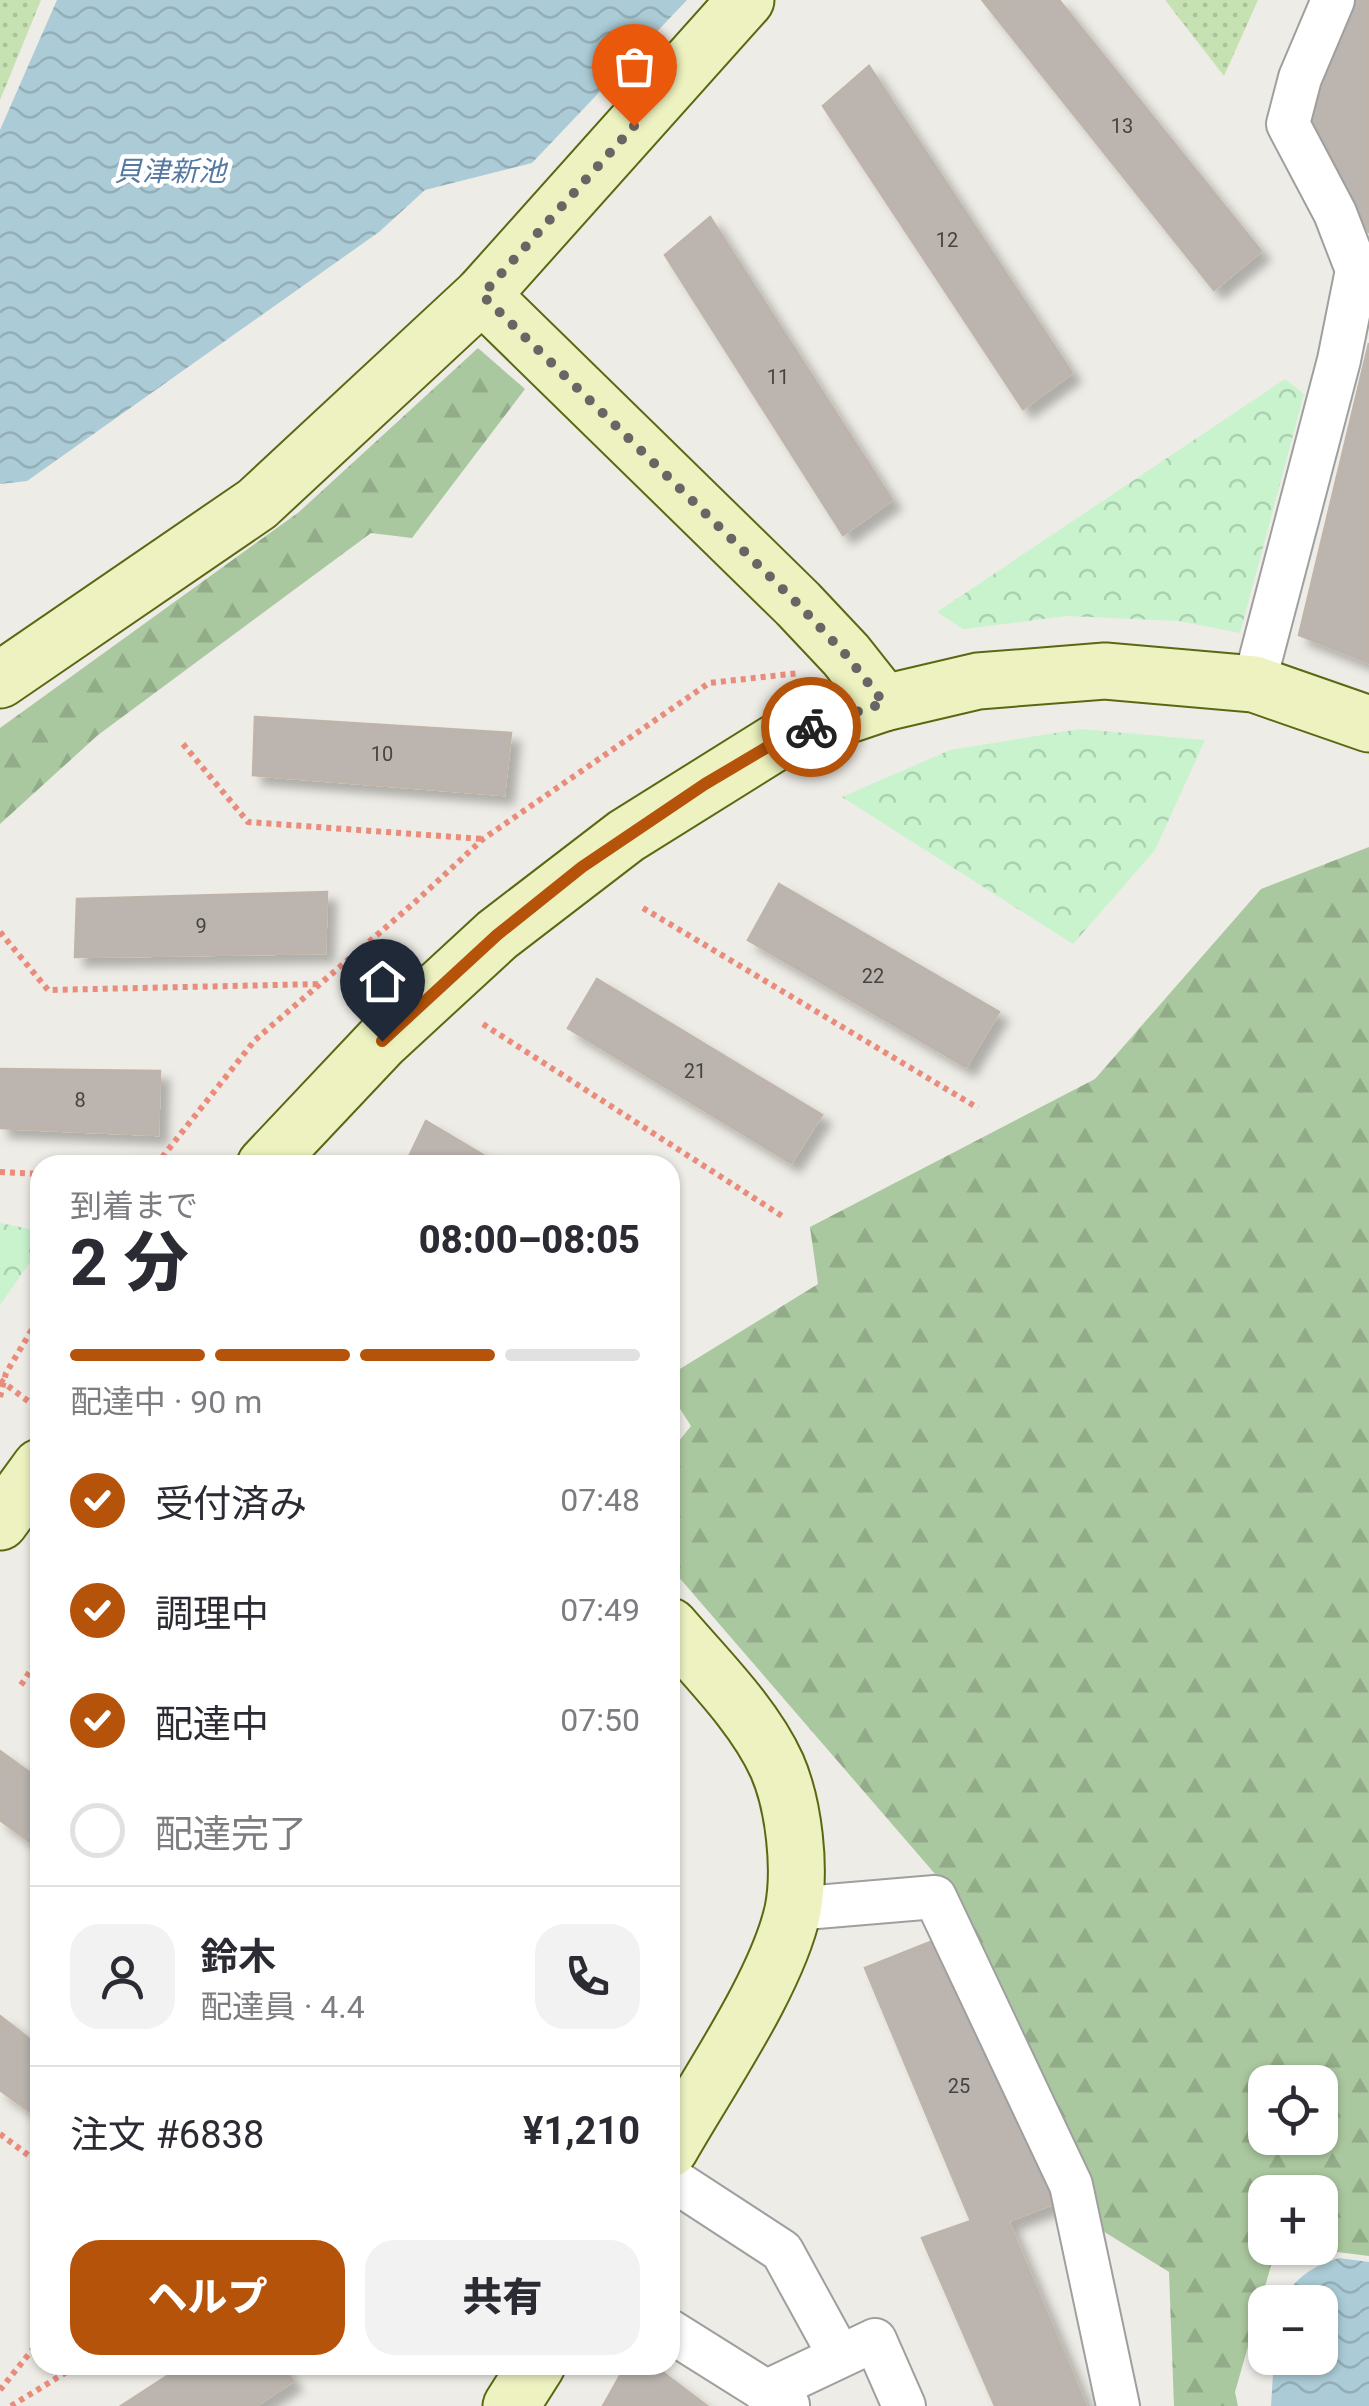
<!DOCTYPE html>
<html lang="ja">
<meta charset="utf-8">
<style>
:root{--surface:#fff;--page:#f2f2f3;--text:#2b2b33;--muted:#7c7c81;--line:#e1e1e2;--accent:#b45309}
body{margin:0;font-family:Roboto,"Noto Sans JP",sans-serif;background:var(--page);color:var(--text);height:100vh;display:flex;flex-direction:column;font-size:38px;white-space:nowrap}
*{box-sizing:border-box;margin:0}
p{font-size:32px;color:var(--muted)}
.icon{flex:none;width:55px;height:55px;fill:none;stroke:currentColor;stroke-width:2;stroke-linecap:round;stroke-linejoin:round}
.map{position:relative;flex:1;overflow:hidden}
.details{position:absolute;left:30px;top:1155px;width:650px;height:1220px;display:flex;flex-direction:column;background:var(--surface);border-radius:30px;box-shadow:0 2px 8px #0004}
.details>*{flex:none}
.fabs{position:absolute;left:1248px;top:2065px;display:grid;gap:20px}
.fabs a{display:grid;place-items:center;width:90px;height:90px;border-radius:20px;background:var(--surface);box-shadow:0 2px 8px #0004;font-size:50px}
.pin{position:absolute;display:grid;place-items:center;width:85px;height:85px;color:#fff;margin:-102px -42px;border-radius:50% 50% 50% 0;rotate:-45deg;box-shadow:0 0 10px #0007}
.pin .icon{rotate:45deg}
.courier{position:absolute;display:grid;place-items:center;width:100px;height:100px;margin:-50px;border:8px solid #b45309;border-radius:50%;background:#fff;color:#222;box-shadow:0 2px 12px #0007}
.headline em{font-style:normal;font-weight:800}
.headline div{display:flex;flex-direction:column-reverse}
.headline{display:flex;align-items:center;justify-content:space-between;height:170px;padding:0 40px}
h1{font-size:65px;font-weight:800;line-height:75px}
.bar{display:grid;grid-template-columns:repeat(4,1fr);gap:15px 10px;align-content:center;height:120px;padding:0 40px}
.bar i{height:12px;border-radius:8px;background:var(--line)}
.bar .active{background:var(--accent)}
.bar p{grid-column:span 4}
.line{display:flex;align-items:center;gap:25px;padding:0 40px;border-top:2px solid var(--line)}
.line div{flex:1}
.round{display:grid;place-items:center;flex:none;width:105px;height:105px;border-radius:30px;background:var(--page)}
ol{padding:0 40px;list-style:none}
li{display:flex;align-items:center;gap:30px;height:110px}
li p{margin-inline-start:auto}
li .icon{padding:10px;border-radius:50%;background:var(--accent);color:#fff;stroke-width:4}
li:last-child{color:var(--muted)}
li i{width:55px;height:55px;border:5px solid var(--line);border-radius:50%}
.cta{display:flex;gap:20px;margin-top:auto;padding:20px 40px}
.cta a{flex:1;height:115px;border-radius:30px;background:var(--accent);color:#fff;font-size:40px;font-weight:800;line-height:115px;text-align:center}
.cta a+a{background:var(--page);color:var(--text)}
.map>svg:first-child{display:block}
</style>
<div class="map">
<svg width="1369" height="2406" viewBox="0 0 1369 2406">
<defs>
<pattern id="grass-dots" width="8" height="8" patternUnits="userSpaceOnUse" patternTransform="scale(2.5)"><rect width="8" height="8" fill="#c7e2b2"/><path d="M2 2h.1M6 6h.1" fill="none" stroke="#aac199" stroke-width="1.8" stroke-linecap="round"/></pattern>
<pattern id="forest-firs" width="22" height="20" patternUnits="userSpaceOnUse" patternTransform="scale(2.5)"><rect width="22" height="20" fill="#aac89f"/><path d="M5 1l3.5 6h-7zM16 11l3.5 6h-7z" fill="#92ab88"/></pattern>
<pattern id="park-crowns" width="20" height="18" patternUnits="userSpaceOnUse" patternTransform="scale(2.5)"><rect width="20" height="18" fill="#c8f3cd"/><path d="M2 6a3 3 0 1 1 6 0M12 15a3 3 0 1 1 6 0" fill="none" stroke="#abd0b0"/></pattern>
<pattern id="water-waves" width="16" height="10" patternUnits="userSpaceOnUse" patternTransform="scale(2.5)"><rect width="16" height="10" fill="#abcbd6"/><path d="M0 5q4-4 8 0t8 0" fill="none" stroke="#93aeb7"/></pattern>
<filter id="shadow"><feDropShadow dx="9" dy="9" stdDeviation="5" flood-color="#0004"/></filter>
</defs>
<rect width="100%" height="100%" fill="#eeece6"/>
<g fill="url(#grass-dots)">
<path d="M0,0H41L0,100Z"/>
<path d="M1165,0H1258L1224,76Z"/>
</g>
<g fill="url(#forest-firs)" fill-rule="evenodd">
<path d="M478,348L525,389L412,538L371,533L98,735L0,824V728L299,512Z"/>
<path d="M1369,847V2256L1305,2248H1320V2192H1265V2248H1276L1235,2392L1238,2406H1174L1169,2272L1098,2228L942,1882L670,1567V1452L691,1426L670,1393V1375L818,1284L810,1227L1095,1079L1261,889ZM1265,2082H1320V2138H1265Z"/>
</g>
<g fill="url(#park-crowns)">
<path d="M1285,379L1304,394L1240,633L1179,621L1067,616L963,629L937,612Z"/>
<path d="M1080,729L1205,740L1155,850L1073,944L842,797L950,750Z"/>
<path d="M0,1223L40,1231V1248L0,1305Z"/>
</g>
<g fill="url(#water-waves)">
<path d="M57,0H687L532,163L425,190L379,232L27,481L0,484V130Z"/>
<path d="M1339,2258L1369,2262V2406H1271L1274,2358H1320V2302H1281C1296,2277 1311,2267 1339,2258Z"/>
</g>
<g fill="#bbb4af" stroke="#beb4aa" stroke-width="2.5" filter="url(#shadow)">
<path d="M1059,0L1261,251L1214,290L983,1Z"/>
<path d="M1352,0H1369V233L1303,101Z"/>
<path d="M869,66L1072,373L1023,409L823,106Z"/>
<path d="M1369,135V169L1354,157Z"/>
<path d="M710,217L892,500L843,535L665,255Z"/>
<path d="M1369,343V663L1299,635Z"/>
<path d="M255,717L511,733L504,795L253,775Z"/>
<path d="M779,884L999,1012L966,1067L748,940Z"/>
<path d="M327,892L325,953L75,957L77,899Z"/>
<path d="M597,979L822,1115L791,1163L568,1028Z"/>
<path d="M0,1069L160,1071L158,1135L0,1128Z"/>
<path d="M426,1121L500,1165H405Z"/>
<path d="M0,1751L40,1780V1849L0,1820Z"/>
<path d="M940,1938L1055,2203L1008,2221L1086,2406H995L922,2238L971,2221L865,1968Z"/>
<path d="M0,2016L40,2047V2094L29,2111L0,2090Z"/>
<path d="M184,2365H282L293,2381L256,2406H121Z"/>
<path d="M626,2365H653L707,2406H603Z"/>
</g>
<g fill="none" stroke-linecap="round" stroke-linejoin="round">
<g stroke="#9f9f9f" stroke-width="46">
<g id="street">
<path d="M1254,684L1339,360L1357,270L1335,213L1288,124L1300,78L1333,0"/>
<path d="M793,1909L935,1897L1071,2185L1118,2406"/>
<path d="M670,2178L782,2251L839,2355"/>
<path d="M670,2331L788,2405"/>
<path d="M765,2392L875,2340L904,2406"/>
</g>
</g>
<g stroke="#5b6812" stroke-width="59">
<g id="secondary">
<path d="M482,295L798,604L846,655L884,703"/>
<path d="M0,680L257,504L482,295L746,0"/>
<path d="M265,1165L382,1041L497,935L626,836L786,736L884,703L978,681L1105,671L1254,684L1369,724"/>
<path d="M0,1522L40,1467"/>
<path d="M670,1626C706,1668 754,1715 777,1766C794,1805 801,1868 793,1910C777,1983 708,2082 670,2149"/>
<path d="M511,2406L537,2365"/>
</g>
</g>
<g stroke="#e98c7c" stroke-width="6" stroke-dasharray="5 5" stroke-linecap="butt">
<path d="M183,744L248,822L483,839"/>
<path d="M643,908L978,1108"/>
<path d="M0,932L48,990L321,984"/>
<path d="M483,1024L782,1216"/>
<path d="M156,1165L255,1040L414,903L483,839L709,683L799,673"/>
<path d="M0,1172L40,1174"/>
<path d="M0,1397L6,1373L40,1316"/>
<path d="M21,1685L40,1656"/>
<path d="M0,2134L40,2164"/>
<path d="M0,2390L40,2340"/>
<path d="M11,2406L78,2365"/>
</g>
<use href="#street" stroke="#fff" stroke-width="42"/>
<use href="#secondary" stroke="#edf2c0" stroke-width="55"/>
<path stroke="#e98c7c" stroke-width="6" stroke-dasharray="5 5" stroke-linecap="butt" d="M0,1380L40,1410"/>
</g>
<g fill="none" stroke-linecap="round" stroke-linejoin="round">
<path stroke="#676664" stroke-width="10" stroke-dasharray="0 18" d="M634,126L482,295L798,604L846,655L884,703L811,727"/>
<path stroke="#b45309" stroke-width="12" d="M382,1041L497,935L582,867L705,784L786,736L811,727"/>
</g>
<g text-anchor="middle" stroke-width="9" stroke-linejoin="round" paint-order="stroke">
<g font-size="20" fill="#454442">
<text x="1122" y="133">13</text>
<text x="947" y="247">12</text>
<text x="778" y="384">11</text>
<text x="382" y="761">10</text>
<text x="201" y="933">9</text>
<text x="873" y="983">22</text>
<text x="695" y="1078">21</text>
<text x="80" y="1107">8</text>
<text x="959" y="2093">25</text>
</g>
<g font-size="28" font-style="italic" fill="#5679a2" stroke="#fff">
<text x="170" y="181">貝津新池</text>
</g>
</g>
</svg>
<div class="fabs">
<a><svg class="icon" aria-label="locate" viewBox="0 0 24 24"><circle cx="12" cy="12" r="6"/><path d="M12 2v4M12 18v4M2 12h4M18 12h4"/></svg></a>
<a>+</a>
<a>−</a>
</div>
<div class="pin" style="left:634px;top:126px;background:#ea580c"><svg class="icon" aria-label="bag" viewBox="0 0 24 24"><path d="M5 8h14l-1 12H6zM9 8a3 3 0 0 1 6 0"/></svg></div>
<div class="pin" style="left:382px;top:1041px;background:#1f2937"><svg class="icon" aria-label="home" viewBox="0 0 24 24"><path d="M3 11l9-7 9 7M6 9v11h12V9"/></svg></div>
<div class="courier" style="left:811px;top:727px"><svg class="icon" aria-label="bike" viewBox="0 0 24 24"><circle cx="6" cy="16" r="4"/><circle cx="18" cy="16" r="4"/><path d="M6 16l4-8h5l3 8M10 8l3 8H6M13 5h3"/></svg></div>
<section class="details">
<div class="headline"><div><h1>2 分</h1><p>到着まで</p></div><em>08:00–08:05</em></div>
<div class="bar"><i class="active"></i><i class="active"></i><i class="active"></i><i></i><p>配達中 · 90 m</p></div>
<ol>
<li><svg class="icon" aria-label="check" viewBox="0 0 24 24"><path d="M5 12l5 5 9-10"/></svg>受付済み<p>07:48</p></li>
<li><svg class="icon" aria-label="check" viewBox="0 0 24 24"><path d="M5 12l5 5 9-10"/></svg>調理中<p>07:49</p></li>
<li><svg class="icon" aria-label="check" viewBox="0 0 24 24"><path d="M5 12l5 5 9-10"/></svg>配達中<p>07:50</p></li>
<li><i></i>配達完了</li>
</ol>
<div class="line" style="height:180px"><a class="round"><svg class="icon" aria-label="person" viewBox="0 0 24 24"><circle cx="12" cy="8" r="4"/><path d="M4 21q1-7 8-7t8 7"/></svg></a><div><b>鈴木</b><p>配達員 · 4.4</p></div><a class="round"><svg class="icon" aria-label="phone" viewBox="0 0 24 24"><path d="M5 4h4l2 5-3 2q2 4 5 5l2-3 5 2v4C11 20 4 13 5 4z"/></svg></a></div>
<div class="line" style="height:130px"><div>注文 #6838</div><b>¥1,210</b></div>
<div class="cta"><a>ヘルプ</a><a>共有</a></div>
</section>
</div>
